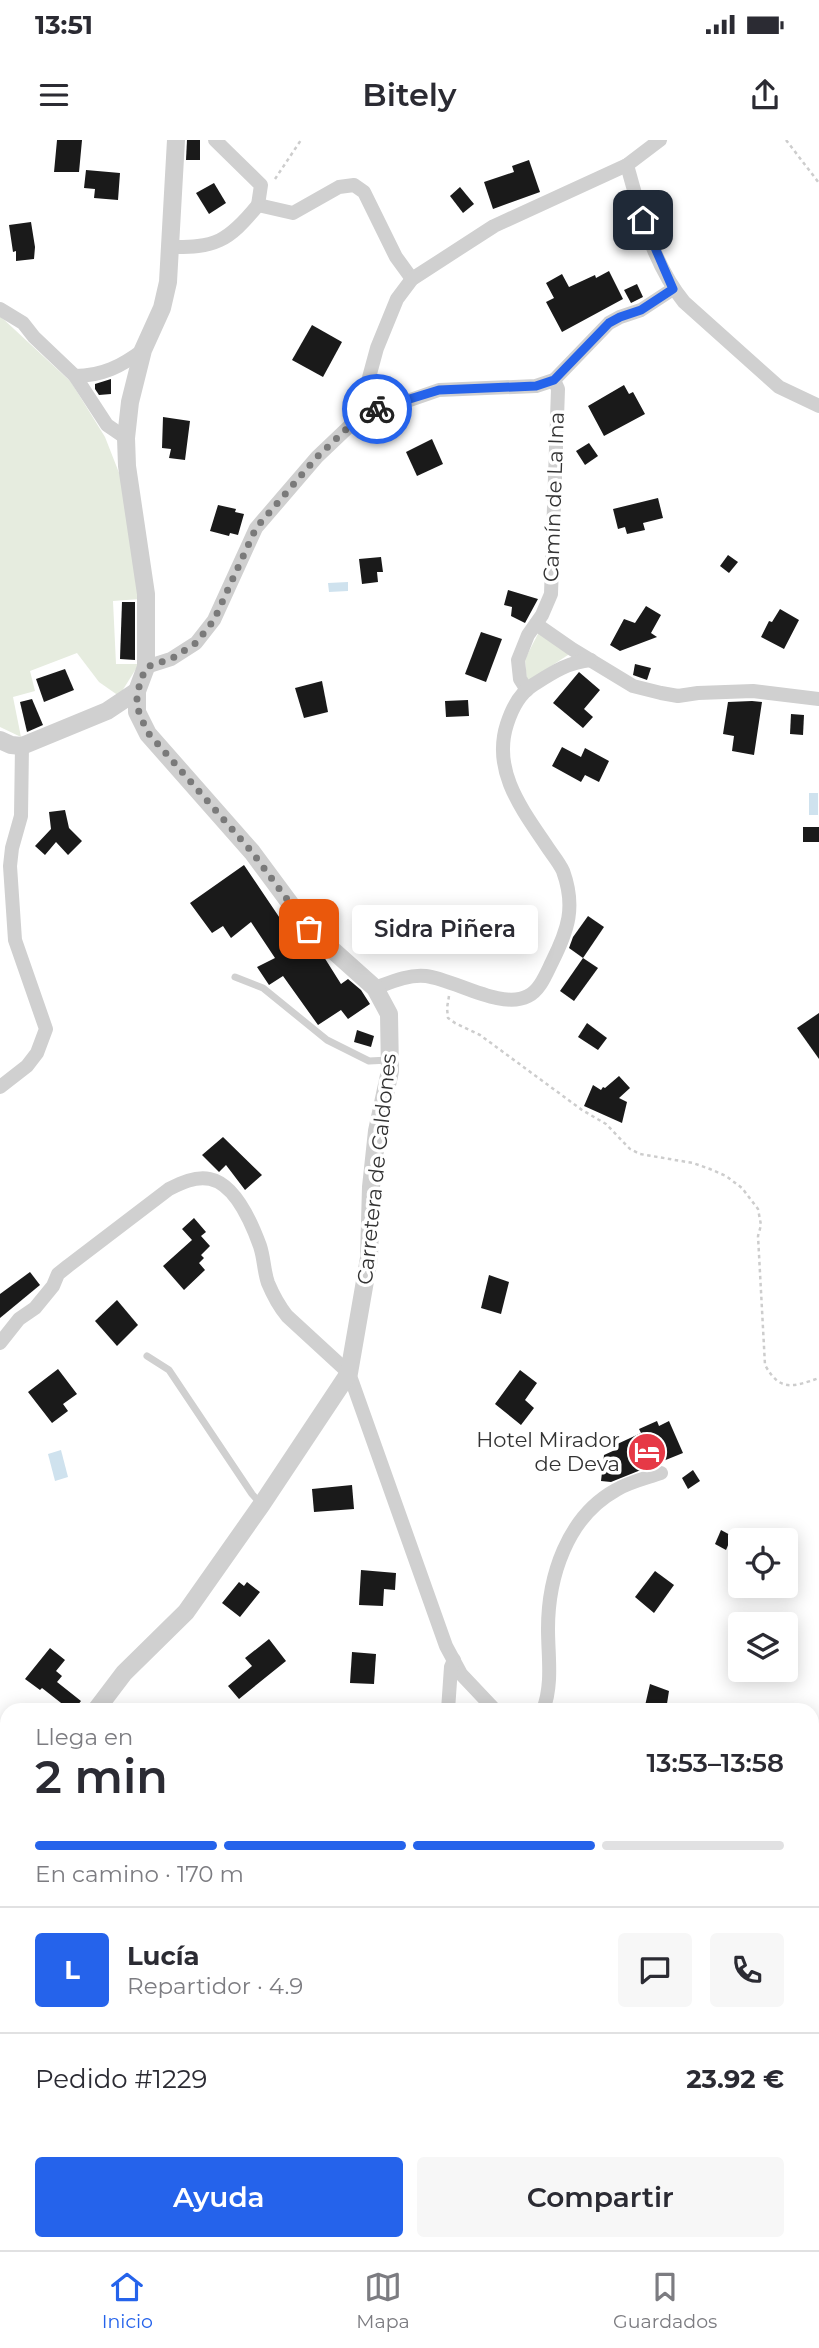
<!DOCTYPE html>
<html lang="es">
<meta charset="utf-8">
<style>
:root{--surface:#fff;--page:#f7f7f7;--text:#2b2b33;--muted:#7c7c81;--line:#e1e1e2;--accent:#2563eb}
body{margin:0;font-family:Montserrat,sans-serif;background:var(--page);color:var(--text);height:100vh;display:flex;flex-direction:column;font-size:26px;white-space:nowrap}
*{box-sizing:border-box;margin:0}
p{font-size:23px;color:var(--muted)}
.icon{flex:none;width:38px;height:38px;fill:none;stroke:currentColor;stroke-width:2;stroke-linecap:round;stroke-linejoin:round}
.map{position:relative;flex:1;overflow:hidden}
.drawer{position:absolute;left:0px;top:1563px;width:819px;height:548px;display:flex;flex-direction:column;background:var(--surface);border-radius:21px 21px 0 0;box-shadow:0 4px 18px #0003}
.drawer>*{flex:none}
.buttons{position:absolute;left:728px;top:1388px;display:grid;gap:14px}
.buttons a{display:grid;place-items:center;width:70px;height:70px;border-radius:7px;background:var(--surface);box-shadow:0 4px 18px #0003;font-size:35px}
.pin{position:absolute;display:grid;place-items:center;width:60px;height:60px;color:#fff;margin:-30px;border-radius:14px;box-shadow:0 4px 10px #0006}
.courier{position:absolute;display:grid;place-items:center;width:70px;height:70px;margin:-35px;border:5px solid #2563eb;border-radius:50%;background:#fff;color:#222;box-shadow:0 2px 9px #0007}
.bubble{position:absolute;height:49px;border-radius:7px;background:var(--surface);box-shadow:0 4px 18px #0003;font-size:23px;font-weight:600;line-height:49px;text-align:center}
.overview em{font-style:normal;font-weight:600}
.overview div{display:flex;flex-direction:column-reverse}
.overview{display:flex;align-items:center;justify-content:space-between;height:119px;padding:0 35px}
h1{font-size:46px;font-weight:600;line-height:52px}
.bar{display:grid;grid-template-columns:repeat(4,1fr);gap:10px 7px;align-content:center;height:84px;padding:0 35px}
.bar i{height:9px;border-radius:5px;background:var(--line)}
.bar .active{background:var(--accent)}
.bar p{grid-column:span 4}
.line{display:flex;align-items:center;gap:18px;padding:0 35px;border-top:2px solid var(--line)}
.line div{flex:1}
.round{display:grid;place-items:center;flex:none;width:74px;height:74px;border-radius:7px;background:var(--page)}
.primary-button{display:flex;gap:14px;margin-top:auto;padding:14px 35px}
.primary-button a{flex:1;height:80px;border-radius:7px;background:var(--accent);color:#fff;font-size:28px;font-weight:600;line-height:80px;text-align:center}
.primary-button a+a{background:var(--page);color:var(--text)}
.status{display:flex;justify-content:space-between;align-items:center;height:49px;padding:0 35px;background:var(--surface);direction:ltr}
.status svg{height:19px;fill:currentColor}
header{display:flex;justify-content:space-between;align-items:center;height:91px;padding:0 35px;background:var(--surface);font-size:32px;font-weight:600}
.dock{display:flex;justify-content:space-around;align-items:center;height:98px;border-top:2px solid var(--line);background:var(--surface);font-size:19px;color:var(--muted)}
.dock a{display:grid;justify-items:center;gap:4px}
.dock .active{color:var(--accent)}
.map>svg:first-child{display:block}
</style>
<div class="status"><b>13:51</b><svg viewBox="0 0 49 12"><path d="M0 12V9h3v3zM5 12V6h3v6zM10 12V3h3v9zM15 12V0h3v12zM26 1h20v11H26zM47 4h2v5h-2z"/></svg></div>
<header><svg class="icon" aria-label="menu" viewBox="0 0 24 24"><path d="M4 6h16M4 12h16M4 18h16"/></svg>Bitely<svg class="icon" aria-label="share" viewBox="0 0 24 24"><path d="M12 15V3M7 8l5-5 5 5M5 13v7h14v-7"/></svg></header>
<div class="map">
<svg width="819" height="2110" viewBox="0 0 819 2110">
<rect width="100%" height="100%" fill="#fff"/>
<g fill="#e6ecdf">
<path d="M0,176L71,242L105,297L123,343L140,459L113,461L116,524H139L119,556L99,542L77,513L30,531L35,551L13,557L21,597L0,587Z"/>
<path d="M540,490L571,513L527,542L525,519Z"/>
</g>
<g fill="#cfe2ee">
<path d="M348,442V451L329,452L328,443Z"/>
<rect x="809" y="653" width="9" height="22"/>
<path d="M61,1310L68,1337L55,1341L48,1314Z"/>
</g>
<g fill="#1a1a1a">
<path d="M57,0H82L79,32H54Z"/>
<path d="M187,0H200V20H186Z"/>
<path d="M529,20L540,52L493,69L484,42L514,32L512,26Z"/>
<path d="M86,30L120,33L118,60L94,58L95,49L84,48Z"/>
<path d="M214,43L226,63L209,74L196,53Z"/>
<path d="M460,47L474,64L463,73L450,56Z"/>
<path d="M31,82L35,107L34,119L16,121V111L13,112L9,85Z"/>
<path d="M609,131L623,159L562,192L546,162L554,158L546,143L562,134L569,147L595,135L596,138Z"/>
<path d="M637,144L643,157L631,163L624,150Z"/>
<path d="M312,185L342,202L323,237L292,220Z"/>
<path d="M111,239V254L99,255L95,249V244Z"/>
<path d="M624,245L629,254L633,252L645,274L604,296L588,266Z"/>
<path d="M163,277L190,281L185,320L169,318L171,309L162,308Z"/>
<path d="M432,299L443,324L417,336L406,312Z"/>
<path d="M589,303L598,316L585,325L576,311Z"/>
<path d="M658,358L663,378L643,383L645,390L627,394L625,387L618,389L613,369Z"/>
<path d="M218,365L236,369L235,372L244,374L238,395L230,393L229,396L210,391Z"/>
<path d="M728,415L738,422L729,433L720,426Z"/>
<path d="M381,417L383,432H377L378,442L362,444L359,419Z"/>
<path d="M508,450L538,459L525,483L511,476L512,467L504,465Z"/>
<path d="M122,462H135V520L120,519Z"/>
<path d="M646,466L661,475L651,493L657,497L620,511L610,505L624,479L635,483Z"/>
<path d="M780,469L799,480L784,509L761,497L769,481L772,482Z"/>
<path d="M481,492L502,499L486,542L465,534Z"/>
<path d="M635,524L651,528L647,540L633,535Z"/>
<path d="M65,529L74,550L44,562L36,539Z"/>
<path d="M579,532L600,550L584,569L593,577L583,588L553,563Z"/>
<path d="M322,541L328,572L304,578L295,548Z"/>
<path d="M32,559L43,585L27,592L20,562Z"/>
<path d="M468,560L469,576L446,577L445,561Z"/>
<path d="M752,561L762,562L754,615L732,611L734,596L723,594L728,562Z"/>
<path d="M791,574L804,575L803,595L790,594Z"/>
<path d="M562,607L581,617L585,608L609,621L599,642L585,635L581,642L552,626Z"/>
<path d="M65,670L69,688L82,701L68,715L56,702L45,715L35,706L51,689L49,672Z"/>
<rect x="803" y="687" width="16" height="15"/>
<path d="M244,725L300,808L307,803L324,817L341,844L348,839L361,850L370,864L348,879L341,870L318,885L283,836L269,845L257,827L275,818L251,782L231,798L223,786L212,793L190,763Z"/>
<path d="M588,776L604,787L583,818L569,808L573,797Z"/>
<path d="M583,818L598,828L574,861L560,851Z"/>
<path d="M819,873V919L797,888Z"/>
<path d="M587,883L607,898L598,910L578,897Z"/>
<path d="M357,890L374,896L371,907L354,902Z"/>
<path d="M619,936L630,948L619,958L627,962L622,983L584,966L593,945L601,950L603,947L605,948Z"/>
<path d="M223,997L262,1035L245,1050L226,1025L219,1032L202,1015Z"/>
<path d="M194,1078L206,1092L201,1096L210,1106L201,1115L204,1118L199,1123L205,1130L184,1150L163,1126L192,1100L182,1089Z"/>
<path d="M30,1132L40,1145L0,1178V1154Z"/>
<path d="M489,1135L509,1142L501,1174L481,1168Z"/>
<path d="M117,1160L138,1185L117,1206L95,1181Z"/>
<path d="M58,1229L77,1254L63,1264L68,1271L52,1283L28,1252Z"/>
<path d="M520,1230L537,1243L525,1260L534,1268L521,1285L495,1264Z"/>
<path d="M657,1281L659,1286L669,1281L683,1313L611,1342L601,1341L604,1315L615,1310L613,1306L641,1293L639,1289Z"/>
<path d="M693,1330L700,1341L688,1349L682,1338Z"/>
<path d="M352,1345L354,1369L314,1372L312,1349Z"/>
<path d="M721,1390L732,1396L726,1410L715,1404Z"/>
<path d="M361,1430L396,1433L395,1450L384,1449L383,1466L359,1465Z"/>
<path d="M655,1431L674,1445L654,1473L635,1457Z"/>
<path d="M239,1442L244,1446L247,1442L260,1452L240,1477L222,1463Z"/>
<path d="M269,1499L286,1521L239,1559L228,1546L252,1526L245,1518Z"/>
<path d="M50,1508L65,1520L56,1531L62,1536L57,1542L81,1561L74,1570H70L42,1548L40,1550L25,1539Z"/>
<path d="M352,1512L376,1514L374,1544L350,1543Z"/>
<path d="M650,1544L669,1551L666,1570H644Z"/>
</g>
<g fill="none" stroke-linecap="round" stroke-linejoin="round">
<g stroke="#cdcdcd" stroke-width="2.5" stroke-dasharray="3.5 3.5" stroke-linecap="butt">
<path d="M786,0L819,43"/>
<path d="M275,39L301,0"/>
<path d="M449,856L447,868L448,878L455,883L480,895L582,970L606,984L630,1009L640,1014L693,1023L710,1029L726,1036L742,1048L758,1069L761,1085L758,1096L765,1225C780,1252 793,1247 819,1238"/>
<path d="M279,2110L284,2104"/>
</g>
<g stroke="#d0d0d0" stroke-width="7">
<path d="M235,837L263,848L327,900L369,921L389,920"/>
<path d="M147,1216L169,1230L252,1354L261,1364"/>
</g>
<g stroke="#d0d0d0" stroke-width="14">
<path d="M215,0L261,45L258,65L293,73L339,47L354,45L364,52L396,117L412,139"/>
<path d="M627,25C640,72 653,124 684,162L779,247L819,266"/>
<path d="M169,107C215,108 228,102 258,65"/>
<path d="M0,169L23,183L34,197L75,236L107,285L126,298"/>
<path d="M75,236C102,236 122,226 143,210"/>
<path d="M358,278L377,208L397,159L412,139L494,86L627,25L660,0"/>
<path d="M536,484L572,509L633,546L661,553L678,556L698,553L753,551L819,559"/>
<path d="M146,527L171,519L196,503L214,480L256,388L317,317L358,278L439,250L536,246L554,240L609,183L620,177L641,170L673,149"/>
<path d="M527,550L520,539L518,520L528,495L542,475L551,454L558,249L554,240"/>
<path d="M375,848C391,842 409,834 426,836C456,840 501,870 528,856C540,850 546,834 552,822C568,790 576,767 563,731C559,722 551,713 546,705C521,668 492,630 507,584C512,568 519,554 533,545C552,533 568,522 591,520"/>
<path d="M0,947L27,926L37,913L46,889L15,800L10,726L12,708L21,676L22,606"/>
<path d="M0,1203L19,1179L35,1168L53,1146L58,1134L68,1126L169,1049C181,1043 195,1036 210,1039C235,1044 252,1084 260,1106C264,1118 264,1132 268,1143C273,1155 279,1166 287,1176L349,1233L446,1506L461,1534L495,1570"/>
<path d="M448,1570L451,1527L454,1520"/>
<path d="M543,1570C553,1544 548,1516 548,1489C548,1437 567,1377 616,1350C629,1342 647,1338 661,1333"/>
<path d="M0,1681L7,1675"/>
<path d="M812,1706L819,1704"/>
<path d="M401,2104L415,2110"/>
</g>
<g stroke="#d0d0d0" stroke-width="18">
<path d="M0,600L11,605L22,606L107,571L137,551"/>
<path d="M96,1570L124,1533L186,1472L262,1364L349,1233L369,1118L371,1047L377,991L390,931L389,874L375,848L309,789L252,712L148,594L137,572V551L146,527V454L127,326L126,298L130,262L143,210L162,168L168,142L176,0"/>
<path d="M7,1852C2,1871 0,1886 7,1905"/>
<path d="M0,2053L7,2044"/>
</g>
</g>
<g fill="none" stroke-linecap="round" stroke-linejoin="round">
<path stroke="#7a7a7a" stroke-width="7" stroke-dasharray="0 12.6" d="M309,789L252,712L149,594C133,564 134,558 146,527L171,519L196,503L214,480L256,388L317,317L358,278L377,269"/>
<path stroke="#2563eb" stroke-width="9" d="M377,269L439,250L536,246L554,240L609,183L620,177L641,170L673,149L643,80"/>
</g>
<defs>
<g id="hotel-disc" transform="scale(2.0125)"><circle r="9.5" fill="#e63946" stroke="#fff"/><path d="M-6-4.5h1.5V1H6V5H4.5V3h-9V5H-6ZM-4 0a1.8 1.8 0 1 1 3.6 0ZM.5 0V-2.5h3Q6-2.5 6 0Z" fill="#fff"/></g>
</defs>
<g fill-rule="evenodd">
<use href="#hotel-disc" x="647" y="1312"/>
</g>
<g text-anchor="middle" stroke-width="7" stroke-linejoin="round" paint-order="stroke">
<g font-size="21" fill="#333" stroke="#fff">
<text transform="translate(554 357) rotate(-88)" y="7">Camín de La Ina</text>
<text transform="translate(377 1029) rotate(-84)" y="7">Carretera de Caldones</text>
</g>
<g font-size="21" fill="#333" stroke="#fff" text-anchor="end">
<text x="620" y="1307">Hotel Mirador<tspan x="620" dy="24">de Deva</tspan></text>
</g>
</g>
</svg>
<div class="buttons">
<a><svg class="icon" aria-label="locate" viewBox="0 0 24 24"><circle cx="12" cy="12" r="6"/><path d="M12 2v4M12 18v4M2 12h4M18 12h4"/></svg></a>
<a><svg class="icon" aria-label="layers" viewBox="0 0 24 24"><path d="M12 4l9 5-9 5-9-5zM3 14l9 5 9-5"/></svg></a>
</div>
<div class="pin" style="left:309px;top:789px;background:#ea580c"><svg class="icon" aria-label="bag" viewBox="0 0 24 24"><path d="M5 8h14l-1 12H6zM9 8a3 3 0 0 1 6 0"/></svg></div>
<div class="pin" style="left:643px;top:80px;background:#1f2937"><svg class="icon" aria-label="home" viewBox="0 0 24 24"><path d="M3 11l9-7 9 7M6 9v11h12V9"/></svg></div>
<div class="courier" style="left:377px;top:269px"><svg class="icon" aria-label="bike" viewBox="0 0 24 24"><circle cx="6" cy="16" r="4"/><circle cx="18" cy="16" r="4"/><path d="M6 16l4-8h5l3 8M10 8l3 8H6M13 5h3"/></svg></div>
<div class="bubble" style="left:352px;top:765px;width:186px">Sidra Piñera</div>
<section class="drawer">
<div class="overview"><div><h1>2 min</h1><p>Llega en</p></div><em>13:53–13:58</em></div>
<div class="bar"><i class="active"></i><i class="active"></i><i class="active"></i><i></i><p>En camino · 170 m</p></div>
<div class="line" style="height:126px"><b class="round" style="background:var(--accent);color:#fff">L</b><div><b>Lucía</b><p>Repartidor · 4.9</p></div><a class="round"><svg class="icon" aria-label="chat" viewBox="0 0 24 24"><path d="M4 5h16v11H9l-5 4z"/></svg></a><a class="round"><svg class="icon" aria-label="phone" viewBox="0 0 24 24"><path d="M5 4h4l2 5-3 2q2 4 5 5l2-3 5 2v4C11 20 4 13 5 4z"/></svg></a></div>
<div class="line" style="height:91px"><div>Pedido #1229</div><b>23.92 €</b></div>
<div class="primary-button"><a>Ayuda</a><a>Compartir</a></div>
</section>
</div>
<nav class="dock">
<a class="active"><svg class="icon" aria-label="home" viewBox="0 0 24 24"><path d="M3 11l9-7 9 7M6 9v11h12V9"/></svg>Inicio</a>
<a><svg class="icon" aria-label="map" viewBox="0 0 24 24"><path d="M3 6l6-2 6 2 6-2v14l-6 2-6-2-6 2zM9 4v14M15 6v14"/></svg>Mapa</a>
<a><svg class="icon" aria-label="saved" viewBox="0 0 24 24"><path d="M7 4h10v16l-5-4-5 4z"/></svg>Guardados</a>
</nav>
